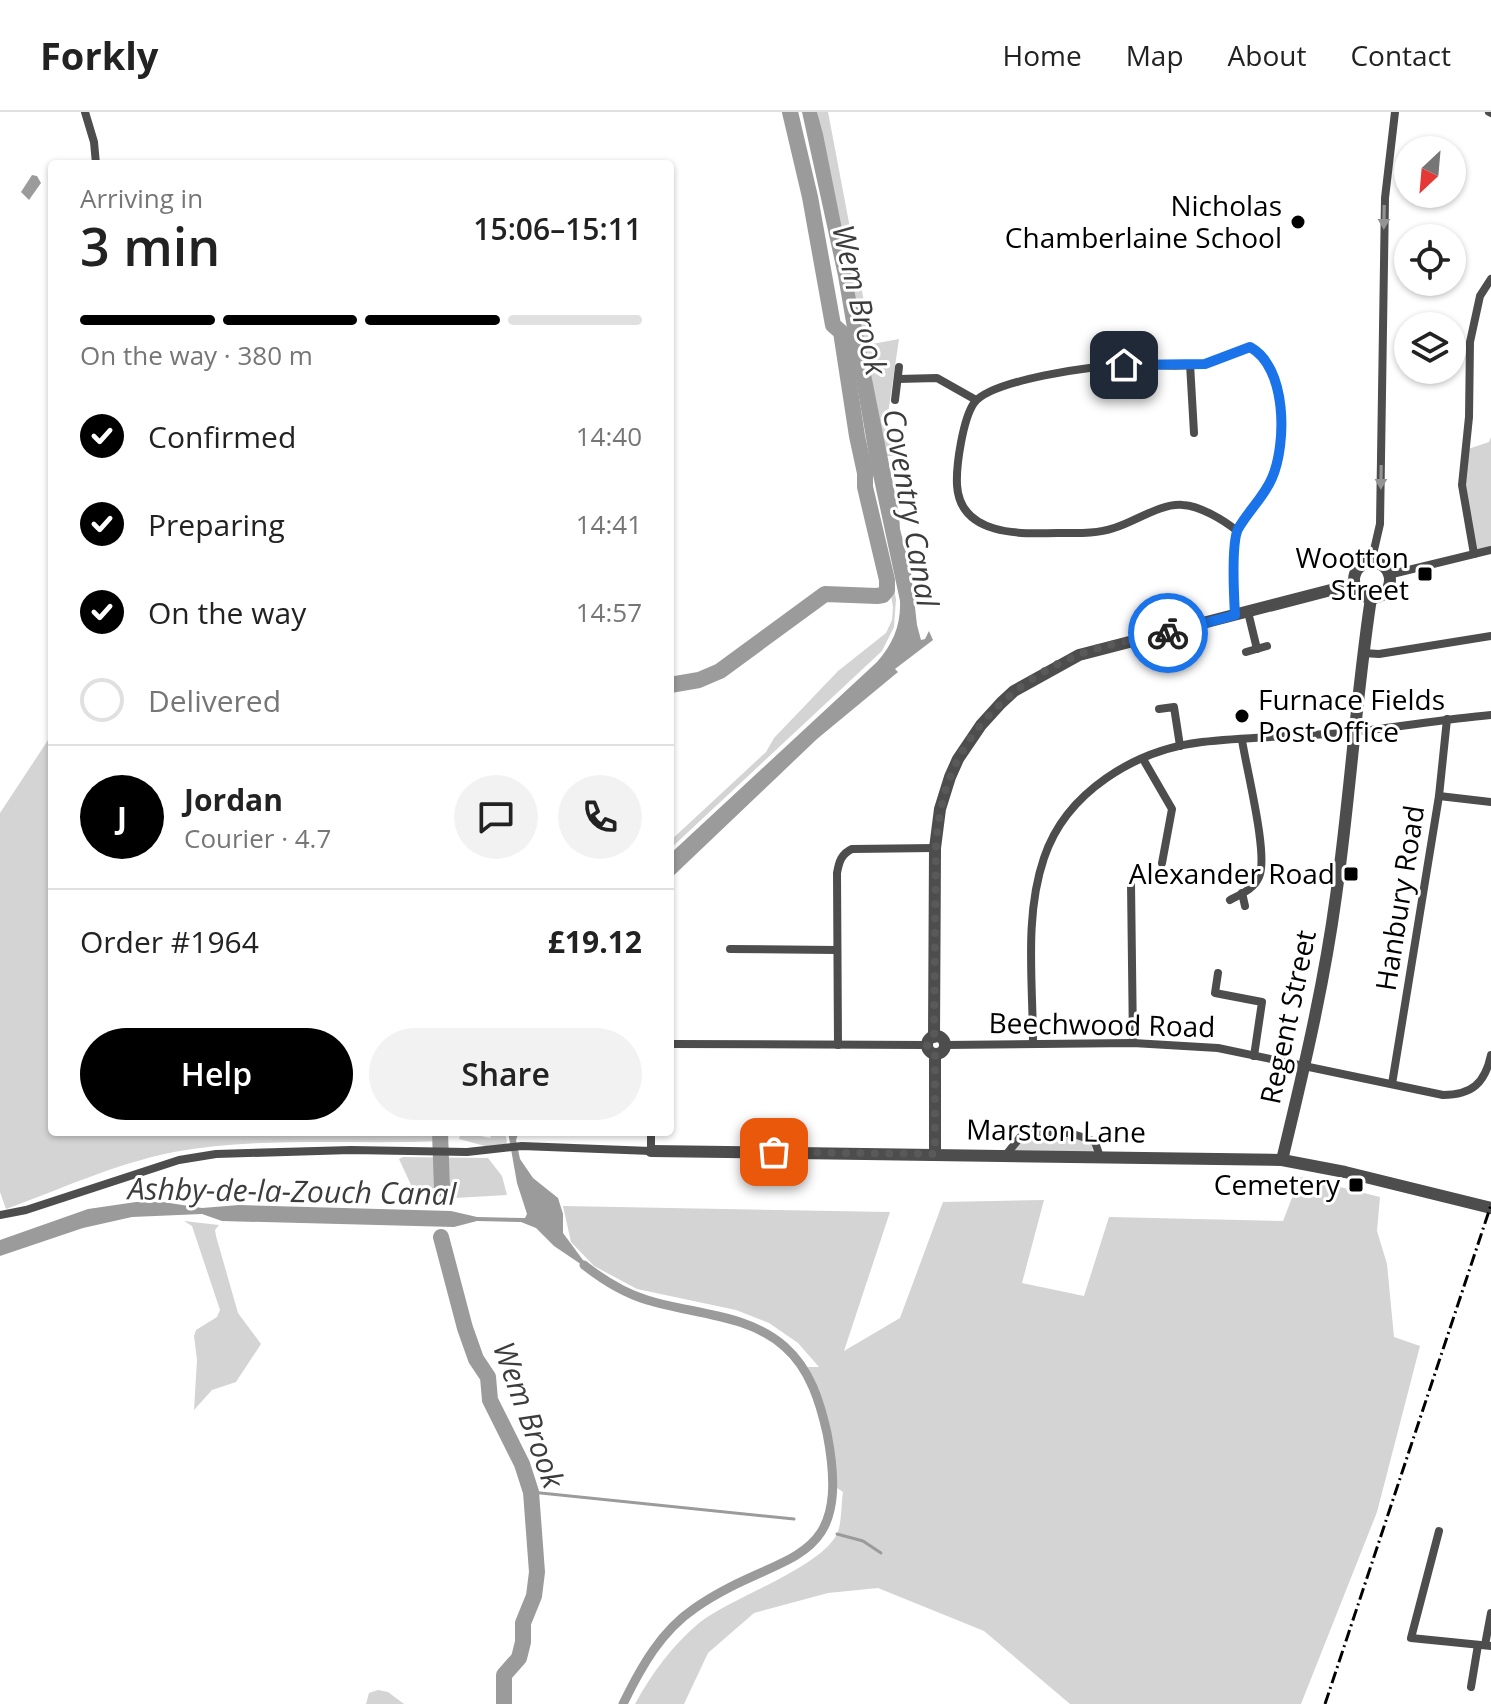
<!DOCTYPE html>
<meta charset="utf-8">
<style>
:root{--surface:#fff;--page:#f2f2f2;--text:#222;--muted:#767676;--line:#e0e0e0;--accent:#000}
body{margin:0;font-family:"Open Sans",sans-serif;background:var(--page);color:var(--text);height:100vh;display:flex;flex-direction:column;font-size:30px;white-space:nowrap}
*{box-sizing:border-box;margin:0}
p{font-size:26px;color:var(--muted)}
.icon{flex:none;width:44px;height:44px;fill:none;stroke:currentColor;stroke-width:2;stroke-linecap:round;stroke-linejoin:round}
.map{position:relative;flex:1;overflow:hidden}
.side{position:absolute;left:48px;top:48px;width:626px;height:976px;display:flex;flex-direction:column;background:var(--surface);border-radius:8px;box-shadow:0 2px 6px #0004}
.side>*{flex:none}
.needle{width:52px;rotate:206deg}
.controls{position:absolute;left:1394px;top:24px;display:grid;gap:16px}
.controls a{display:grid;place-items:center;width:72px;height:72px;border-radius:50%;background:var(--surface);box-shadow:0 2px 6px #0004;font-size:40px}
.pin{position:absolute;display:grid;place-items:center;width:68px;height:68px;color:#fff;margin:-34px;border-radius:16px;box-shadow:0 4px 12px #0006}
.courier{position:absolute;display:grid;place-items:center;width:80px;height:80px;margin:-40px;border:6px solid #1a73e8;border-radius:50%;background:#fff;color:#222;box-shadow:0 2px 10px #0007}
.summary em{font-style:normal;font-weight:600}
.summary div{display:flex;flex-direction:column-reverse}
.summary{display:flex;align-items:center;justify-content:space-between;height:136px;padding:0 32px}
h1{font-size:52px;font-weight:600;line-height:60px}
.bar{display:grid;grid-template-columns:repeat(4,1fr);gap:12px 8px;align-content:center;height:96px;padding:0 32px}
.bar i{height:10px;border-radius:6px;background:var(--line)}
.bar .selected{background:var(--accent)}
.bar p{grid-column:span 4}
.line{display:flex;align-items:center;gap:20px;padding:0 32px;border-top:2px solid var(--line)}
.line div{flex:1}
.round{display:grid;place-items:center;flex:none;width:84px;height:84px;border-radius:42px;background:var(--page)}
ol{padding:0 32px;list-style:none}
li{display:flex;align-items:center;gap:24px;height:88px}
li p{margin-inline-start:auto}
li .icon{padding:8px;border-radius:50%;background:var(--accent);color:#fff;stroke-width:4}
li:last-child{color:var(--muted)}
li i{width:44px;height:44px;border:4px solid var(--line);border-radius:50%}
.primary-button{display:flex;gap:16px;margin-top:auto;padding:16px 32px}
.primary-button a{flex:1;height:92px;border-radius:48px;background:var(--accent);color:#fff;font-size:32px;font-weight:600;line-height:92px;text-align:center}
.primary-button a+a{background:var(--page);color:var(--text)}
header{display:flex;align-items:center;gap:48px;box-sizing:border-box;height:112px;padding:0 40px;background:var(--surface);border-bottom:2px solid var(--line)}
header strong{font-size:38px}
nav{display:flex;gap:44px;margin-inline-start:auto;font-size:28px}
.map>svg:first-child{display:block}
</style>
<header>
<strong>Forkly</strong>
<nav><a>Home</a><a>Map</a><a>About</a><a>Contact</a></nav>
</header>
<div class="map">
<svg width="1491" height="1592" viewBox="0 0 1491 1592">
<rect width="100%" height="100%" fill="#fff"/>
<g fill="#d4d4d4">
<path d="M817,0H828L872,232L899,227L887,309L895,344H887Z"/>
<path d="M1491,325V436L1475,439L1464,373L1468,337L1489,330Z"/>
<path d="M870,362L896,487L894,515L882,539L670,737V729L766,640L774,626L838,559L886,521L892,508L893,495Z"/>
<path d="M52,622V1020H440L442,1029C355,1033 259,1024 174,1040C117,1051 61,1077 6,1097L0,1080V701Z"/>
<path d="M461,1020L490,1026L493,1020H505L507,1030L504,1034H485L459,1027Z"/>
<path d="M1044,1025L1075,1026L1092,1033L1093,1041L1012,1040L1019,1030Z"/>
<path d="M403,1045L488,1046L502,1064L507,1083L455,1086L452,1077L434,1076L420,1082L412,1075L399,1047Z"/>
<path d="M1300,1065L1380,1085L1377,1119L1387,1152L1394,1225L1420,1234L1377,1400L1301,1592H1070L984,1519L878,1476L828,1481L754,1501L708,1541L684,1592H635C652,1561 672,1534 699,1511C730,1486 819,1457 837,1422C842,1411 841,1392 843,1380L834,1374L821,1292L802,1255H819L798,1231L769,1211L736,1198L637,1177L594,1154L571,1130L563,1094L890,1100L844,1239L900,1206L943,1090L1044,1088L1022,1171L1084,1184L1109,1105L1283,1109Z"/>
<path d="M184,1109L219,1113L215,1118L216,1124L238,1201L261,1232L236,1270L212,1278L194,1298L197,1248L194,1224L196,1218L217,1205L220,1198L192,1114Z"/>
<path d="M378,1578L388,1580L404,1592H366L369,1581Z"/>
</g>
<g fill="#9b9b9b">
<path d="M802,0H817L823,22L899,402L900,417L911,460L917,513L921,528L925,527L929,519L933,528L895,557L898,560L817,627L670,767V742L877,550C893,532 901,513 900,489L870,349L838,164Z"/>
<path d="M32,63L37,64L41,71L29,88L21,80Z"/>
<path d="M508,1020H519L516,1028L520,1047L533,1066L558,1086L563,1102V1121L591,1159L554,1134L536,1116L521,1110L477,1109L454,1115L222,1109L202,1102L132,1105L83,1116L0,1144V1128L88,1097L136,1090H163L202,1096L239,1093L451,1099L477,1105L525,1106L527,1102L517,1071Z"/>
</g>
<g fill="none" stroke-linecap="round" stroke-linejoin="round">
<g stroke="#9b9b9b" stroke-width="3">
<path d="M531,1380L794,1407"/>
<path d="M837,1422L863,1429L881,1441"/>
</g>
<path stroke="#9b9b9b" stroke-width="9" d="M584,1153C603,1168 624,1181 647,1188C692,1202 749,1202 785,1235C810,1257 820,1290 827,1321C854,1461 781,1436 695,1496C661,1519 641,1555 623,1592"/>
<g stroke="#9b9b9b" stroke-width="16">
<path d="M670,573L699,568L720,559L825,482L877,484L883,483L887,478V468L865,375V361L857,324L841,220L833,213L810,85L790,0"/>
<path d="M440,1020L442,1077"/>
<path d="M441,1125L465,1216L476,1247L488,1265L490,1288L522,1352L531,1380L537,1460L534,1484L523,1511V1530L519,1546L504,1563V1592"/>
</g>
<g stroke="#4d4d4d" stroke-width="8">
<path d="M85,0L94,30L96,52"/>
<path d="M1489,0L1491,1"/>
<path d="M1190,252L1194,321"/>
<path d="M898,267L937,266L976,288"/>
<path d="M895,288L899,255"/>
<path d="M1474,442L1462,373L1469,305L1470,230L1480,184L1491,167"/>
<path d="M1371,451L1380,412L1385,86L1395,0"/>
<path d="M1388,463L1491,438"/>
<path d="M1248,500L1257,537"/>
<path d="M1235,503C1234,485 1231,433 1238,417C1248,399 1264,385 1272,366C1287,331 1287,255 1250,235C1235,239 1220,249 1204,252C1179,256 1151,252 1125,253C1095,253 991,268 974,291C963,307 956,353 957,373C960,425 1023,422 1060,421C1078,421 1096,422 1114,416C1135,410 1160,391 1183,393C1200,394 1224,408 1237,419"/>
<path d="M1246,540L1267,534"/>
<path d="M1363,541L1379,542L1491,524"/>
<path d="M1159,597L1174,595L1180,634"/>
<path d="M1143,647L1172,697L1162,751"/>
<path d="M1439,684L1491,690"/>
<path d="M1131,771L1133,931"/>
<path d="M1242,781L1245,794"/>
<path d="M1230,788C1241,782 1254,777 1259,765C1269,744 1246,655 1242,628"/>
<path d="M730,837L837,838"/>
<path d="M1218,861L1215,881L1262,890L1254,944"/>
<path d="M670,932L927,933"/>
<path d="M1033,932C1033,871 1024,804 1044,746C1066,680 1135,638 1202,630C1252,624 1303,625 1353,620C1399,615 1445,607 1491,603"/>
<path d="M838,933L837,761C839,750 841,742 852,737L935,736"/>
<path d="M944,933L1133,931L1218,936L1443,983C1472,983 1485,971 1491,943"/>
<path d="M1392,972L1439,684L1447,607"/>
<path d="M1005,1044L1022,1023C1052,1019 1067,1017 1095,1030L1100,1045"/>
<path d="M0,1103L26,1098L179,1048L216,1042L351,1038L467,1040L522,1034L651,1039V1020"/>
<path d="M1439,1419L1411,1526L1491,1534"/>
<path d="M1485,1533L1491,1501"/>
<path d="M1471,1575L1478,1533"/>
</g>
<g stroke="#4d4d4d" stroke-width="12">
<circle cx="1372" cy="468" r="18"/>
<circle cx="936" cy="933" r="9"/>
<path d="M934,925L935,736L940,697L950,665L958,647L981,613L1001,591L1014,579L1079,543L1354,472"/>
<path d="M935,942V1042"/>
<path d="M651,1039L1282,1048L1345,1060L1491,1096"/>
<path d="M1282,1048C1303,961 1324,873 1336,784C1350,685 1356,585 1371,486"/>
</g>
<path stroke="#000" stroke-width="3" stroke-dasharray="12 4 2 4" stroke-linecap="butt" d="M1325,1592L1491,1093"/>
</g>
<defs><path id="oneway-solid" d="M-6-.8H1V-3.2L6.5 0L1 3.2V.8H-6Z" transform="scale(2)"/></defs>
<g fill="#949494">
<use href="#oneway-solid" transform="translate(1384 105) rotate(91)"/>
<use href="#oneway-solid" transform="translate(1381 365) rotate(91)"/>
</g>
<g fill="none" stroke-linecap="round" stroke-linejoin="round">
<path stroke="#595959" stroke-width="8" stroke-dasharray="0 14.4" d="M774,1040L935,1042V942L928,938L927,933L934,925L936,729C939,707 942,684 951,663C973,607 1023,565 1078,543C1106,532 1139,527 1168,521"/>
<path stroke="#1a73e8" stroke-width="10" d="M1124,253L1205,252L1250,235C1287,255 1287,331 1272,366C1264,385 1248,399 1238,417C1231,432 1234,485 1235,503L1168,521"/>
</g>
<g fill="#000" stroke="#fff" stroke-width="3">
<circle cx="1298" cy="110" r="8"/>
<rect x="1417" y="454" width="16" height="16" rx="4"/>
<circle cx="1242" cy="604" r="8"/>
<rect x="1343" y="754" width="16" height="16" rx="4"/>
<rect x="1348" y="1065" width="16" height="16" rx="4"/>
</g>
<g text-anchor="middle" stroke-width="6" stroke-linejoin="round" paint-order="stroke">
<g font-size="28" fill="#000" stroke="#fff" text-anchor="end">
<text x="1282" y="104">Nicholas<tspan x="1282" dy="32">Chamberlaine School</tspan></text>
<text x="1409" y="456">Wootton<tspan x="1409" dy="32">Street</tspan></text>
<text x="1258" y="598" text-anchor="start">Furnace Fields<tspan x="1258" dy="32">Post Office</tspan></text>
<text x="1335" y="772">Alexander Road</text>
<text x="1340" y="1083">Cemetery</text>
</g>
<g font-size="28" fill="#000" stroke="#fff">
<text transform="translate(1400 786) rotate(-81)" y="10">Hanbury Road</text>
<text transform="translate(1288 905) rotate(-78)" y="10">Regent Street</text>
<text transform="translate(1102 913) rotate(1)" y="10">Beechwood Road</text>
<text transform="translate(1056 1019) rotate(1)" y="10">Marston Lane</text>
</g>
<g font-size="30" font-style="italic" fill="#3c3c3c" stroke="#fff">
<text transform="translate(859 188) rotate(77)" y="10">Wem Brook</text>
<text transform="translate(910 396) rotate(80)" y="10">Coventry Canal</text>
<text transform="translate(292 1080) rotate(1)" y="10">Ashby-de-la-Zouch Canal</text>
<text transform="translate(528 1303) rotate(70)" y="10">Wem Brook</text>
</g>
</g>
</svg>
<div class="controls">
<a><svg class="needle" viewBox="-14 -14 28 28"><path d="M0-13l5 13h-10z" fill="#e53935"/><path d="M0 13l5-13h-10z" fill="#767676"/></svg></a>
<a><svg class="icon" aria-label="locate" viewBox="0 0 24 24"><circle cx="12" cy="12" r="6"/><path d="M12 2v4M12 18v4M2 12h4M18 12h4"/></svg></a>
<a><svg class="icon" aria-label="layers" viewBox="0 0 24 24"><path d="M12 4l9 5-9 5-9-5zM3 14l9 5 9-5"/></svg></a>
</div>
<div class="pin" style="left:774px;top:1040px;background:#ea580c"><svg class="icon" aria-label="bag" viewBox="0 0 24 24"><path d="M5 8h14l-1 12H6zM9 8a3 3 0 0 1 6 0"/></svg></div>
<div class="pin" style="left:1124px;top:253px;background:#1f2937"><svg class="icon" aria-label="home" viewBox="0 0 24 24"><path d="M3 11l9-7 9 7M6 9v11h12V9"/></svg></div>
<div class="courier" style="left:1168px;top:521px"><svg class="icon" aria-label="bike" viewBox="0 0 24 24"><circle cx="6" cy="16" r="4"/><circle cx="18" cy="16" r="4"/><path d="M6 16l4-8h5l3 8M10 8l3 8H6M13 5h3"/></svg></div>
<section class="side">
<div class="summary"><div><h1>3 min</h1><p>Arriving in</p></div><em>15:06–15:11</em></div>
<div class="bar"><i class="selected"></i><i class="selected"></i><i class="selected"></i><i></i><p>On the way · 380 m</p></div>
<ol>
<li><svg class="icon" aria-label="check" viewBox="0 0 24 24"><path d="M5 12l5 5 9-10"/></svg>Confirmed<p>14:40</p></li>
<li><svg class="icon" aria-label="check" viewBox="0 0 24 24"><path d="M5 12l5 5 9-10"/></svg>Preparing<p>14:41</p></li>
<li><svg class="icon" aria-label="check" viewBox="0 0 24 24"><path d="M5 12l5 5 9-10"/></svg>On the way<p>14:57</p></li>
<li><i></i>Delivered</li>
</ol>
<div class="line" style="height:144px"><b class="round" style="background:var(--accent);color:#fff">J</b><div><b>Jordan</b><p>Courier · 4.7</p></div><a class="round"><svg class="icon" aria-label="chat" viewBox="0 0 24 24"><path d="M4 5h16v11H9l-5 4z"/></svg></a><a class="round"><svg class="icon" aria-label="phone" viewBox="0 0 24 24"><path d="M5 4h4l2 5-3 2q2 4 5 5l2-3 5 2v4C11 20 4 13 5 4z"/></svg></a></div>
<div class="line" style="height:104px"><div>Order #1964</div><b>£19.12</b></div>
<div class="primary-button"><a>Help</a><a>Share</a></div>
</section>
</div>
